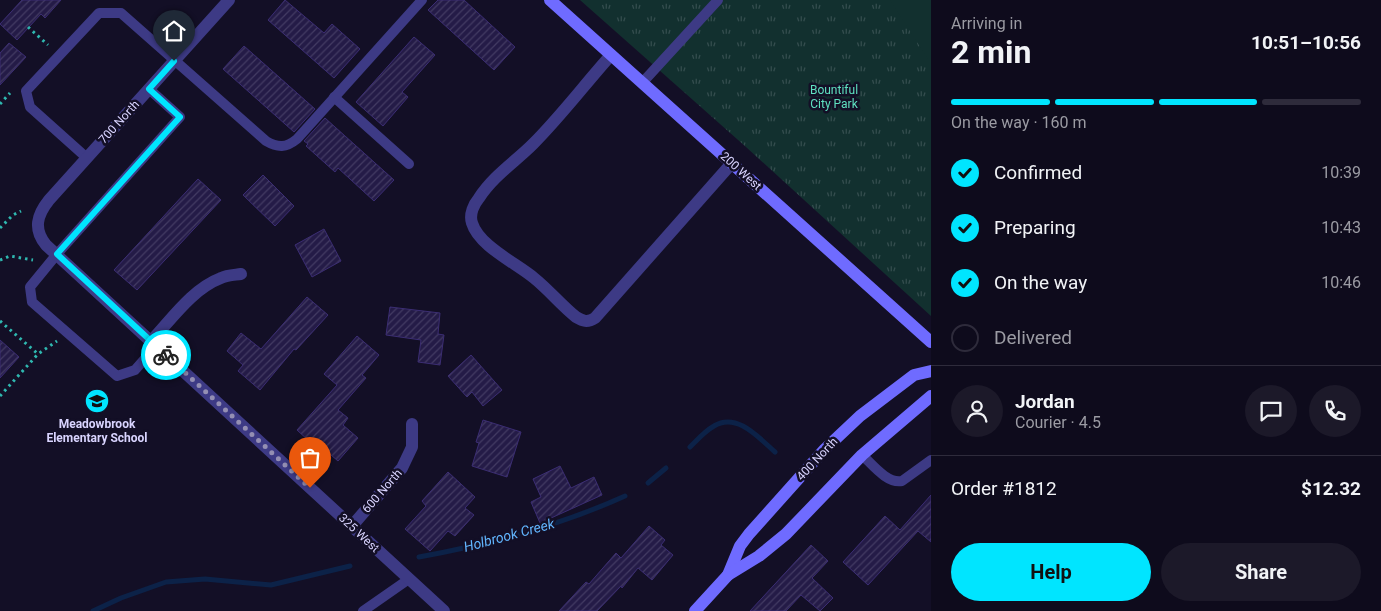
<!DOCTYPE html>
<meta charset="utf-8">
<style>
:root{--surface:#0e0b1c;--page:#1c1929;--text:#f1f3f6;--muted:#9b9ba3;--line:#2e2b3b;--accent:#00e5ff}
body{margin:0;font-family:Roboto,sans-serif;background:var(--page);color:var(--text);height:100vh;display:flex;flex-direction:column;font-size:19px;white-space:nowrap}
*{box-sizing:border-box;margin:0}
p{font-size:16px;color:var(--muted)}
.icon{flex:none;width:28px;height:28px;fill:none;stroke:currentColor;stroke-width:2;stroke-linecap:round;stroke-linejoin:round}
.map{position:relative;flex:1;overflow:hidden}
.drawer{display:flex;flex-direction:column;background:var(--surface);width:450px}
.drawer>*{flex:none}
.pin{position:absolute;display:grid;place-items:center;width:42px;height:42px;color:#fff;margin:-51px -21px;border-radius:50% 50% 50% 0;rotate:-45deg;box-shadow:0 0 5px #0007}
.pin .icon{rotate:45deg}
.courier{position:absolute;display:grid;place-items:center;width:50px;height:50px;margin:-25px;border:4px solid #00e5ff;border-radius:50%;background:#fff;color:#222;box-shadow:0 1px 6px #0007}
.head em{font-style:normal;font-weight:700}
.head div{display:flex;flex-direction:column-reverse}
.head{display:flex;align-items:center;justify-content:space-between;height:85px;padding:0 20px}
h1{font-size:32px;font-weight:700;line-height:38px}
.bar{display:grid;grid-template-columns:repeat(4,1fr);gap:8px 5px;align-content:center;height:60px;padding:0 20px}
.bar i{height:6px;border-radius:4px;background:var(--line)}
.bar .selected{background:var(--accent)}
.bar p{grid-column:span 4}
.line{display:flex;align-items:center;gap:12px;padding:0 20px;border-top:1px solid var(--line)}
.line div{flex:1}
.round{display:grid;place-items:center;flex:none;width:52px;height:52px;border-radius:26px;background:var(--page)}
ol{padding:0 20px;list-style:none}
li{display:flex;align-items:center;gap:15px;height:55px}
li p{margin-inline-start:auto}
li .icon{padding:5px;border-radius:50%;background:var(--accent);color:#111;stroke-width:4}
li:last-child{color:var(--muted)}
li i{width:28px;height:28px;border:2px solid var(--line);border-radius:50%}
.action{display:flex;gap:10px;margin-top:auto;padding:10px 20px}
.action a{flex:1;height:58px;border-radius:30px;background:var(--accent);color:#111;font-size:20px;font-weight:700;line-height:58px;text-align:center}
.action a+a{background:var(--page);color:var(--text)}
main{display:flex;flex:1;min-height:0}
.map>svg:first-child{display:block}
</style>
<main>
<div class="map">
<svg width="931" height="611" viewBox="0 0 931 611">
<defs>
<pattern id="grass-tufts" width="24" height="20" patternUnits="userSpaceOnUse" patternTransform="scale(1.25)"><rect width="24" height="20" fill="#12302f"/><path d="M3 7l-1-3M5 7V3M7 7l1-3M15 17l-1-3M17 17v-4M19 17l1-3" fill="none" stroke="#344d4e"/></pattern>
<pattern id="building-hatch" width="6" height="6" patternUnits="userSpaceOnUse" patternTransform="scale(1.25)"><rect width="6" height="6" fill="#241b47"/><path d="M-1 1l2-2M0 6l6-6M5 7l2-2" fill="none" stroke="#433b63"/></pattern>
</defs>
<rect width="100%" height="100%" fill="#130f26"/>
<path fill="url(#grass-tufts)" d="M580,0H931V316L746,147Z"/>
<path fill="#12302f" d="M890,0H931V57L928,59Z"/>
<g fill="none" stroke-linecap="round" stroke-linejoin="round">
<g stroke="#0c2248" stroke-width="5">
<path d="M690,447C697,440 705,431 714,426C737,412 759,438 775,452"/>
<path d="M648,483L666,468"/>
<path d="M419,557C490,544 559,526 625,496"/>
<path d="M93,611L121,598L166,582L205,579L271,585L350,566"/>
</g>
</g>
<g fill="url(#building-hatch)" stroke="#3b2d73">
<path d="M22,0H61L45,18L41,14L17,40L0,24Z"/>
<path d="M285,0L324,33L332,24L360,49L334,78L268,20Z"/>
<path d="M438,0H464L515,47L494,70L428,10Z"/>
<path d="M414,37L435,55L402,92L408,97L383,126L356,102Z"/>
<path d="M9,43L26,57L0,85V53Z"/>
<path d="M244,46L315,109L294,132L223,69Z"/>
<path d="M325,118L394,180L374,201L338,168L335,172L306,146L308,144L304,141Z"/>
<path d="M263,175L294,206L275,226L243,195Z"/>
<path d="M198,179L221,200L137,290L114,270Z"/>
<path d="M324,229L341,261L312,277L295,245Z"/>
<path d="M307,297L328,315L296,350L294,349L260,390L238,371L243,365L227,351L241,333L261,349Z"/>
<path d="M390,307L440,313L438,334L444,335L440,365L418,362L421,340L386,335Z"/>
<path d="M357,336L379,355L362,375L366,378L338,410L348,418L343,425L358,438L338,461L324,449L321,452L297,430L337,385L324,374Z"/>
<path d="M0,340L19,357L0,378Z"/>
<path d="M471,355L502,390L483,406L472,392L467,397L448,376Z"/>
<path d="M483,420L521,432L507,477L472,466L479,443L476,442Z"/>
<path d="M560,466L571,488L594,477L602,495L540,523L531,502L541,497L533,479Z"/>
<path d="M448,472L475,497L465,508L474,515L455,536L448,531L430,551L405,529L426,506L422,501Z"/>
<path d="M931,495V542L918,531L868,585L843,562L885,516L900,530Z"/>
<path d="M649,526L665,540L661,545L673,555L652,580L638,568L622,588L621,586L597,611H559L586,582L589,584L616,553L621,558Z"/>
<path d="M811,545L828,561L812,578L833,598L820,611L801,595L786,611H750Z"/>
</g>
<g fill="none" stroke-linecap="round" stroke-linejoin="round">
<g stroke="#2fb8b0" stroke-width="3" stroke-dasharray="2.5 4" stroke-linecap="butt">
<path d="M28,27L48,45"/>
<path d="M0,104L10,93"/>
<path d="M0,228L13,215L21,211"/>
<path d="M0,260L10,256L33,260"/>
<path d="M0,321L38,354"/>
<path d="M0,396L38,354L57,341"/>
</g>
<g stroke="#3d3a85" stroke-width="10">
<path d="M642,83L718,0"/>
<path d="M149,89L180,117L57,254L30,287L32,302L117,376L135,370L156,346"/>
<path d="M334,97L409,164"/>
<path d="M87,158L30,107L26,91L99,13H121L266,141C278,148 286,148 297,139L422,0"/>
<path d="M862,455C872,464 887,484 902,481L931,460"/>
<path d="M363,611L409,579"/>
</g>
<g stroke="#3d3a85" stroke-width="12">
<path d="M229,0L49,200C37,215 33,229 46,245L444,611"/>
<path d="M611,55C585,84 561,116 533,144C515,162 493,176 479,198C474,204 469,214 472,223C479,246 516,263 534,278C549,290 561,305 576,317C583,321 587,323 595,318L732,163"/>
<path d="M151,341C171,320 192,289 221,278C227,275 234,275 241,274"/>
<path d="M352,526L402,468L412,447V424"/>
</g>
<g stroke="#6f6bff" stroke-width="12">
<path d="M550,0L931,342"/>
<path d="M728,575L740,546L749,534L825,449L860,416L914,375L931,371"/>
<path d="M695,611L728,575L759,556L786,534L862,455L931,396"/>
</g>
</g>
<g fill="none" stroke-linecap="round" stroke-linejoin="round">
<path stroke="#948fb3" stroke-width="5" stroke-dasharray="0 9" d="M166,355L310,488"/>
<path stroke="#00e5ff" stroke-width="6" d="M166,355L57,254L180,117L149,89L174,61"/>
</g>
<defs>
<g id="school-disc" transform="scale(1.25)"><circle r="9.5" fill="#00e5ff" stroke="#130f26"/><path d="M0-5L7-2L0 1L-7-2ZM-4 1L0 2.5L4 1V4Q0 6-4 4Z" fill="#111"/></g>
</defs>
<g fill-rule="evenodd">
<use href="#school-disc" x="97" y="401"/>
</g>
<g text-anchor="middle" stroke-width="5" stroke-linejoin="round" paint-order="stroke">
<g font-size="12" fill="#5fe0c0" stroke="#130f26">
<text x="834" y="94">Bountiful<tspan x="834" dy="14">City Park</tspan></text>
</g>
<g font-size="12" fill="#d9d4ff" stroke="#130f26">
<text transform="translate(119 122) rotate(-48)" y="4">700 North</text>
<text transform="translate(741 171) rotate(42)" y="4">200 West</text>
<text transform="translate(817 459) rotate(-47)" y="4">400 North</text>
<text transform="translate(382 491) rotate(-49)" y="4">600 North</text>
<text transform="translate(359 533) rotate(43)" y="4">325 West</text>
</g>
<g font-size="12" font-weight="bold" fill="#d9d4ff" stroke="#130f26">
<text x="97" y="428">Meadowbrook<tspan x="97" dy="14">Elementary School</tspan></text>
</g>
<g font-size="14" font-style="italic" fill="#62b6ff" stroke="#130f26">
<text transform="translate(509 535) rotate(-15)" y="5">Holbrook Creek</text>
</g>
</g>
</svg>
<div class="pin" style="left:310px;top:488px;background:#ea580c"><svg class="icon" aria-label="bag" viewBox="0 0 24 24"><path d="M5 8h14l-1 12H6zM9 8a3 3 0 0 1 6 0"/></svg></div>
<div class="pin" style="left:174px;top:61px;background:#1f2937"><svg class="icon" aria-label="home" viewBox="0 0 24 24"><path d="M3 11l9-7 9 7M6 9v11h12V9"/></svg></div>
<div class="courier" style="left:166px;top:355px"><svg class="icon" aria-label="bike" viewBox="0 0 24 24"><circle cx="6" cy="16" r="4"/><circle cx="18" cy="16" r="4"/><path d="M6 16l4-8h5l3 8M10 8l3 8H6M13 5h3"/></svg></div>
</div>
<section class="drawer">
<div class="head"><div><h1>2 min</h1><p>Arriving in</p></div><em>10:51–10:56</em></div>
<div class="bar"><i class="selected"></i><i class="selected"></i><i class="selected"></i><i></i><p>On the way · 160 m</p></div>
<ol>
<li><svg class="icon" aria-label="check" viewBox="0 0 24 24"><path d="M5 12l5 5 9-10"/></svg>Confirmed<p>10:39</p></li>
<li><svg class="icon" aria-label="check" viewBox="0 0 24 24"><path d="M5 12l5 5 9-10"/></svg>Preparing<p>10:43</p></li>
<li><svg class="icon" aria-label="check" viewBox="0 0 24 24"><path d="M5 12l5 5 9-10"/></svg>On the way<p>10:46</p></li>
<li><i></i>Delivered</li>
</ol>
<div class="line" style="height:90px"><a class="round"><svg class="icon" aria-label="person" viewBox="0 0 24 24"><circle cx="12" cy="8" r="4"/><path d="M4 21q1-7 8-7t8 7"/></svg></a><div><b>Jordan</b><p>Courier · 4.5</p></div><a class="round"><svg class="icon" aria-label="chat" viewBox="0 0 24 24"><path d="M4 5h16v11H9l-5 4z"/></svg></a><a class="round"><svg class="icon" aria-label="phone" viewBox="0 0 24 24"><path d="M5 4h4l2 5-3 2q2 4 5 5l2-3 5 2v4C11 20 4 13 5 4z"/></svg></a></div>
<div class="line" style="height:65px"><div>Order #1812</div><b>$12.32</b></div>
<div class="action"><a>Help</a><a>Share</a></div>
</section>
</main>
